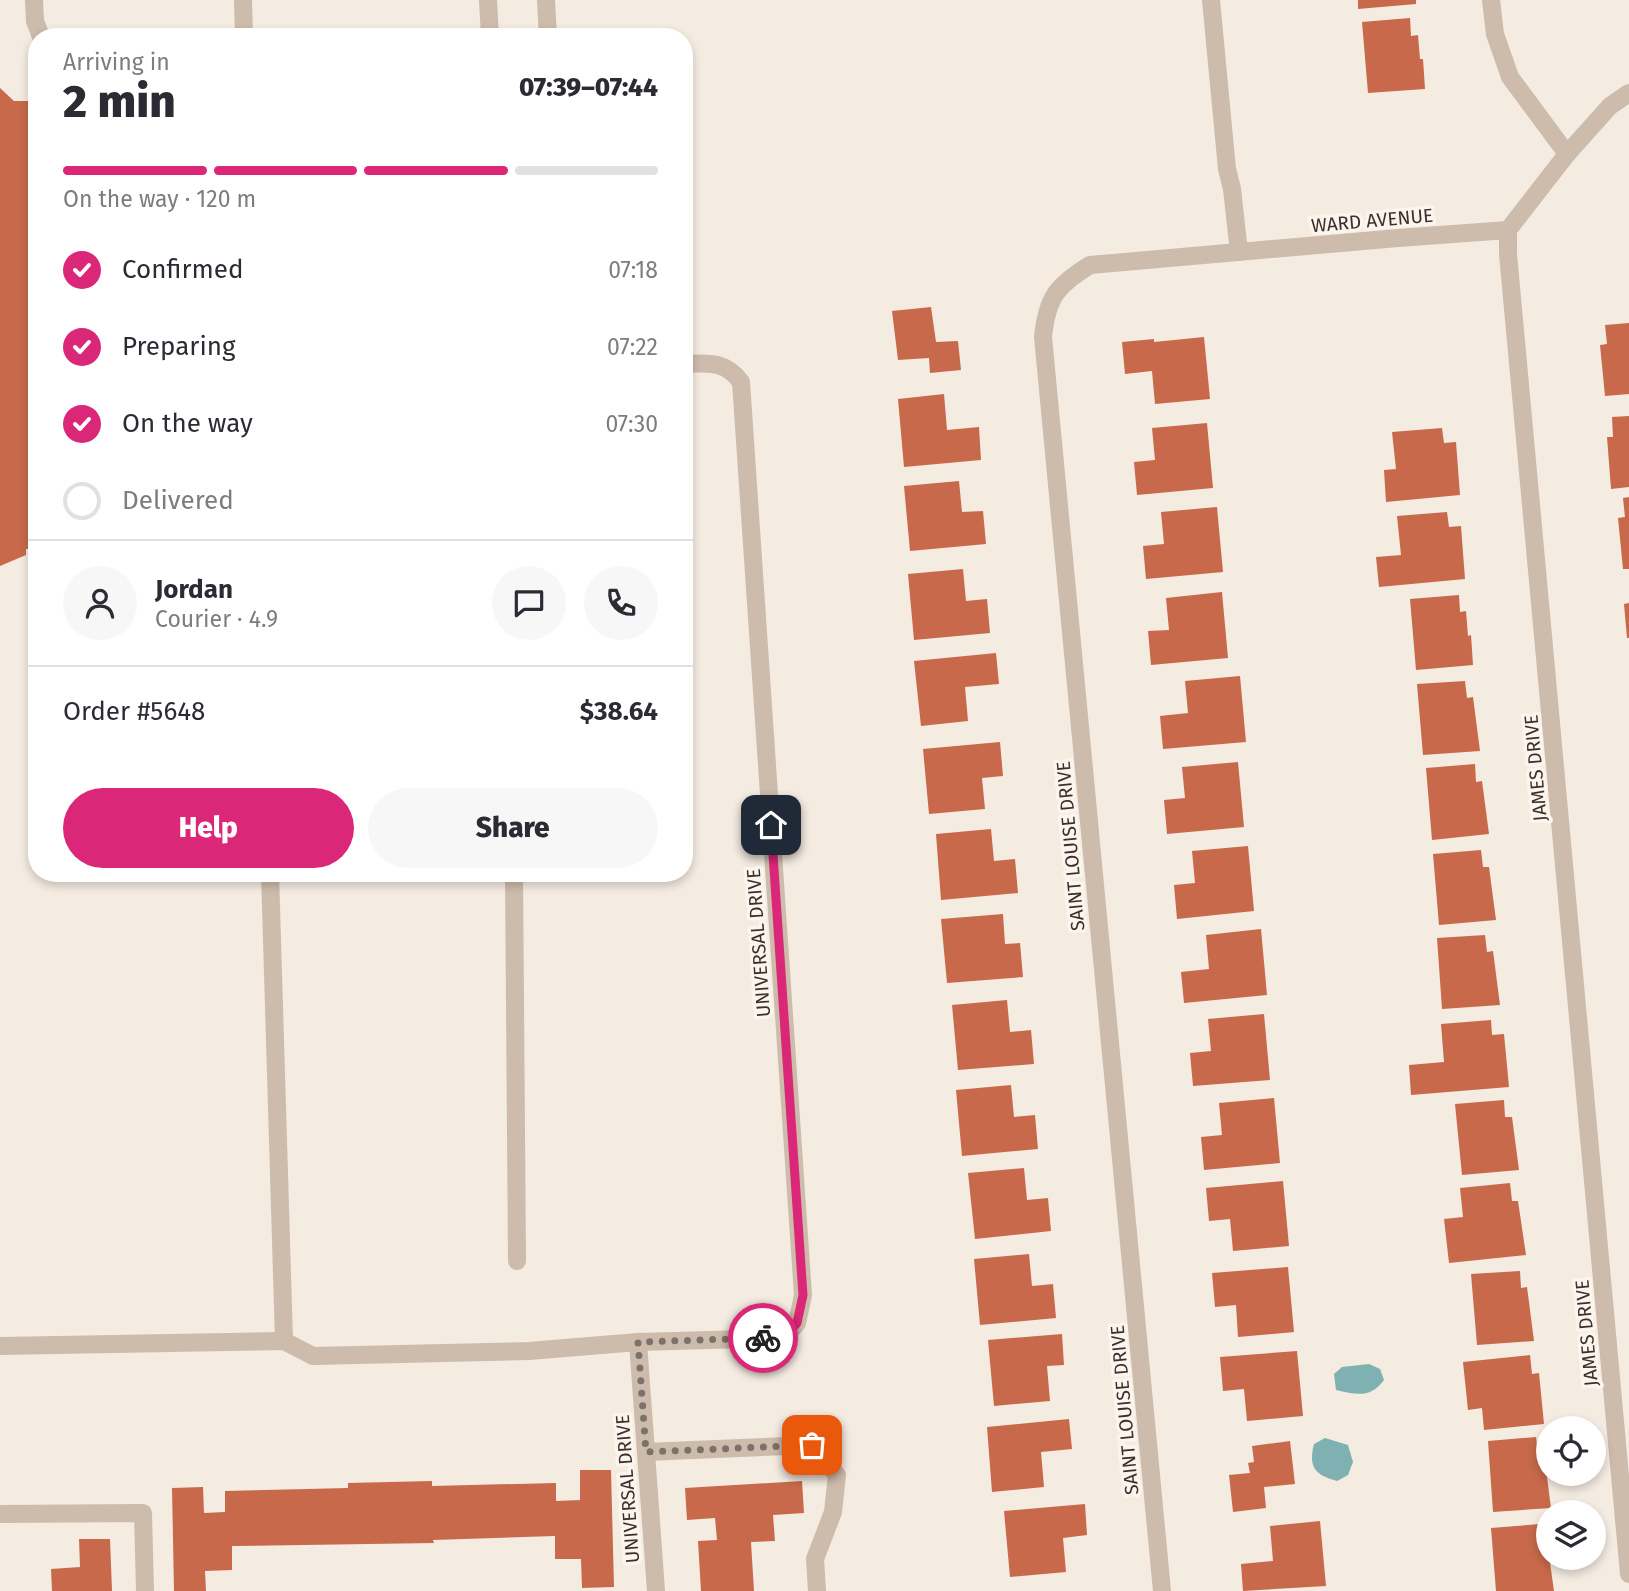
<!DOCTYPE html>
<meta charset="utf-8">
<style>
:root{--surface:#fff;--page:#f7f7f7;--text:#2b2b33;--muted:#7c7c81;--line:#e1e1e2;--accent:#db2777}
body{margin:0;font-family:"Fira Sans",sans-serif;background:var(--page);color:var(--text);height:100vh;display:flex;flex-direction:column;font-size:26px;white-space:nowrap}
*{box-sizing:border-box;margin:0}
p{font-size:23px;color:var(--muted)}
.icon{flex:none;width:38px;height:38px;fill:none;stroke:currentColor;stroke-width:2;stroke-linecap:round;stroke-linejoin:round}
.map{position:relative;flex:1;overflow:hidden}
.drawer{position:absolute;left:28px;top:28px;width:665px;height:854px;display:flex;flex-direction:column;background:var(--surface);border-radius:28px;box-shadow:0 4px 10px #0003}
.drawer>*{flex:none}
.buttons{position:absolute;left:1536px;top:1416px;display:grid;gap:14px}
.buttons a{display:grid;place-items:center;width:70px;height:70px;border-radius:50%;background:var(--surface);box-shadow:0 4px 10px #0003;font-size:35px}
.pin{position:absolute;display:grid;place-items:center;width:60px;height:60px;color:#fff;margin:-30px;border-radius:14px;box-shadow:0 4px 10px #0006}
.courier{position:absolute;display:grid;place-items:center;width:70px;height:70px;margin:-35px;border:5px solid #db2777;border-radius:50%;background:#fff;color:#222;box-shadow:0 2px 9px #0007}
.overview em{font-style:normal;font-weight:800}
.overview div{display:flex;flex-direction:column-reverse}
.overview{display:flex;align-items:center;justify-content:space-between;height:119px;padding:0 35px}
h1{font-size:46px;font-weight:800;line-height:52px}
.bar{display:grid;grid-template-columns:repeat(4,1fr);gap:10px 7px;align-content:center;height:84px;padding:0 35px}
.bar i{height:9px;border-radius:5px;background:var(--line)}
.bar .selected{background:var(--accent)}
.bar p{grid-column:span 4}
.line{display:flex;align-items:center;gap:18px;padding:0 35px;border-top:2px solid var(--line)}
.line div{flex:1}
.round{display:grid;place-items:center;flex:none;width:74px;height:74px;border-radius:37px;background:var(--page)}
ol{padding:0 35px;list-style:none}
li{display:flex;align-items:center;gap:21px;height:77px}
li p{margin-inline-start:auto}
li .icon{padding:7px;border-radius:50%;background:var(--accent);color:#fff;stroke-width:4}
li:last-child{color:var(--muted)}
li i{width:38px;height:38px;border:4px solid var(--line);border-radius:50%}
.button{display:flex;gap:14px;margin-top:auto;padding:14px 35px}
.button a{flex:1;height:80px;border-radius:42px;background:var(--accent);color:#fff;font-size:28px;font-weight:800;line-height:80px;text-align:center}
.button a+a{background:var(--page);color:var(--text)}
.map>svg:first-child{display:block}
</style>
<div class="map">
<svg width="1629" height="1591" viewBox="0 0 1629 1591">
<rect width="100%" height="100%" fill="#f4ebe1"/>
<g fill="#7fb0b2">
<path d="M1369,1364L1380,1369L1384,1380C1371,1398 1357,1395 1336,1390L1334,1374L1342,1367Z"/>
<path d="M1325,1438L1348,1445L1353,1462L1348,1475L1337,1481C1315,1475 1308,1467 1314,1444Z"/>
</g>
<g fill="#c8694b">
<path d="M1358,0H1416V4L1358,9Z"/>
<path d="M1410,18L1411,36L1418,35L1420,59H1423L1425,89L1368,93L1362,22Z"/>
<path d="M0,88L14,101H37V549H26V555L0,566Z"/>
<path d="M931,307L936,342L958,341L961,370L930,373L929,358L898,360L892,311Z"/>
<path d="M1629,323V394L1605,396L1600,345L1607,344L1605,325Z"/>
<path d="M1204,337L1210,399L1155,404L1152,371L1125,374L1122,342L1154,339V342Z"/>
<path d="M944,394L947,430L979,427L981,460L904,467L898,399Z"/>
<path d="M1629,416V487L1611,489L1607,437H1613L1612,417Z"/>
<path d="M1207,423L1213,488L1137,495L1134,462L1155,460L1152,428Z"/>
<path d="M1442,428L1444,443L1456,442L1460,495L1386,502L1384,470L1396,469L1392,432Z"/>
<path d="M959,481L962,512L983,511L986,544L910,551L904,486Z"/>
<path d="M1629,497V569H1623L1618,518L1625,517L1623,498Z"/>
<path d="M1217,507L1223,572L1146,579L1143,546L1164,544L1161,512Z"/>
<path d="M1447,512L1449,527L1461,526L1465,579L1379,587L1376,557L1401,555L1397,516Z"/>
<path d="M963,569L966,601L987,599L990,633L914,640L908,574Z"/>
<path d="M1222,592L1228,658L1151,665L1148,631L1169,630L1166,598Z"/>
<path d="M1459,595L1460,612L1466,611L1468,636L1471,635L1473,665L1416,670L1410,599Z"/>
<path d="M1629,603V638H1627L1624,604Z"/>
<path d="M996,653L999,684L965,687L968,721L921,726L914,661Z"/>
<path d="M1240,676L1246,742L1163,749L1160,716L1188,713L1185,681Z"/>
<path d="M1465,681L1467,698L1473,697L1480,751L1423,755L1417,684Z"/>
<path d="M1000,742L1003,776L982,778L985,809L929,814L923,749Z"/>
<path d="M1238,762L1244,827L1167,834L1164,800L1185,798L1182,767Z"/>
<path d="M1475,764L1476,782L1482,781L1489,834L1432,840L1426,768Z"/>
<path d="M991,829L994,861L1015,859L1018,893L941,900L936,834Z"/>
<path d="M1248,846L1254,911L1177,919L1174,885L1195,883L1192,851Z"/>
<path d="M1481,850L1483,867H1489L1496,920L1439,925L1433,854Z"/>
<path d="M1003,914L1005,944L1020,943L1023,977L947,983L941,919Z"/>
<path d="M1261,929L1267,995L1184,1003L1181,972L1209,969L1206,935Z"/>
<path d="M1485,935L1487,952L1493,951L1500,1005L1442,1009L1437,938Z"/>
<path d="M1007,1000L1010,1032L1031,1030L1034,1064L958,1070L952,1005Z"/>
<path d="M1264,1014L1270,1080L1193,1086L1190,1053L1211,1051L1208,1019Z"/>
<path d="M1491,1020L1492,1035L1504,1034L1509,1087L1411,1095L1409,1065L1444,1062L1441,1024Z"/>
<path d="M1011,1085L1014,1117L1035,1115L1038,1149L962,1156L956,1090Z"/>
<path d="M1274,1098L1280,1163L1204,1170L1201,1137L1222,1135L1219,1103Z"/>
<path d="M1504,1100L1505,1117H1512L1519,1170L1462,1175L1455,1104Z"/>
<path d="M1024,1168L1027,1200L1048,1198L1051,1231L975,1239L968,1173Z"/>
<path d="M1283,1181L1289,1246L1233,1251L1230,1219L1209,1221L1206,1188Z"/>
<path d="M1510,1183L1512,1201H1518L1526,1255L1449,1263L1444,1219L1463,1217L1460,1188Z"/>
<path d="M1029,1254L1032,1286L1053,1284L1056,1318L980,1325L974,1259Z"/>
<path d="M1288,1267L1294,1332L1238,1337L1236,1305L1215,1307L1212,1273Z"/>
<path d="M1520,1271L1521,1288L1527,1287L1534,1341L1477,1345L1471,1274Z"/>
<path d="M1062,1334L1064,1365L1047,1366L1050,1401L994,1406L988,1340Z"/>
<path d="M1297,1351L1303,1416L1247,1421L1244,1389L1223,1391L1220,1357Z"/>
<path d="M1530,1355L1532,1374L1539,1373L1544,1424L1484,1430L1482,1408L1468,1410L1463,1362Z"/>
<path d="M1069,1419L1072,1449L1041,1452L1044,1487L992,1492L987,1427Z"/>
<path d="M1536,1437L1538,1454H1544L1551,1508L1493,1512L1488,1441Z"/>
<path d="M1290,1441L1295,1484L1264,1487L1266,1508L1233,1512L1229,1475L1250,1473L1248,1463L1254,1462L1252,1446Z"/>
<path d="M580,1470H611L614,1587L582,1588L581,1559H555V1536L433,1540L434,1543L232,1546V1570L205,1571L206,1591H174L172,1488L203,1487L204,1513L225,1512V1491L348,1488V1483L432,1481V1486L556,1483V1501L580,1500Z"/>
<path d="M802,1481L804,1513L773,1515L775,1541L751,1542L754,1591H701L698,1541L717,1540L715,1518L687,1520L685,1488Z"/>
<path d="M1085,1504L1087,1535L1063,1538L1066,1572L1010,1577L1004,1511Z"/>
<path d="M1320,1521L1326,1586L1243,1591L1241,1564L1273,1561L1270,1526Z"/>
<path d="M1540,1524L1541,1542L1547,1541L1554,1591H1496L1491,1528Z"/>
<path d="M79,1539H110L112,1591H52L51,1569L80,1567Z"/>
</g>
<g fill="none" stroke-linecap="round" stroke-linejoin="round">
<g stroke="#cdbbac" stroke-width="18">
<path d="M34,0L35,21L41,37"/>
<path d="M243,0L244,37"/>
<path d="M1211,0L1227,169L1232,189L1239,252"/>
<path d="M270,873L284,1341"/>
<path d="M514,873L517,1261"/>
<path d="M0,1346L284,1341L313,1356L529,1351L638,1342"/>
</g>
<g stroke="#cdbbac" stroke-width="18">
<path d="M488,0L490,37"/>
<path d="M546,0L548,37"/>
<path d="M1491,0L1495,34L1510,77L1567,154"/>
<path d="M1629,93L1610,106L1567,154L1508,230V254L1629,1574"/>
<path d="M646,1452L812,1445L837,1475L833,1512L815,1559L817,1591"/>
<path d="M0,1514L143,1513L145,1591"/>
<path d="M656,1591L638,1342L784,1338L797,1323L803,1295L741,382C726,361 708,363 684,364"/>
<path d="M1162,1591L1043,337C1047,298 1056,286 1090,265L1398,238L1508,230"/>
</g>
</g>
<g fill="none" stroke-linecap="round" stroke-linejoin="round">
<path stroke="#7c716b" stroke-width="7" stroke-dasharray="0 12.6" d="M763,1338L638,1342L646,1452L812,1445"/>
<path stroke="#db2777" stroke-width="9" d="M763,1338H784L797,1323L803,1295L771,825"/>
</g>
<g text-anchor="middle" stroke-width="7" stroke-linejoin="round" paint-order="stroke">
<g font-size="19" fill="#3b302b" stroke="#fbf5ee">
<text transform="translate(1372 220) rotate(-5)" y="7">WARD AVENUE</text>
<text transform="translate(1535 768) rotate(-95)" y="7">JAMES DRIVE</text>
<text transform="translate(1070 846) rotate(-95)" y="7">SAINT LOUISE DRIVE</text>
<text transform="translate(758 943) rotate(-94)" y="7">UNIVERSAL DRIVE</text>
<text transform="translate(1586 1333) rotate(-95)" y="7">JAMES DRIVE</text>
<text transform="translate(1124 1410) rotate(-95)" y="7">SAINT LOUISE DRIVE</text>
<text transform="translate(627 1489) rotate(-94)" y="7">UNIVERSAL DRIVE</text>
</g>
</g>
</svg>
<div class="buttons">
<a><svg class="icon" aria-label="locate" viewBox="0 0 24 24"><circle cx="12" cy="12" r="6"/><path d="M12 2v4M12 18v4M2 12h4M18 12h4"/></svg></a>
<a><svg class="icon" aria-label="layers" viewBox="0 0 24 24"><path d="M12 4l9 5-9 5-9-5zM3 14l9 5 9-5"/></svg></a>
</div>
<div class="pin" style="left:812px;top:1445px;background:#ea580c"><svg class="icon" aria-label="bag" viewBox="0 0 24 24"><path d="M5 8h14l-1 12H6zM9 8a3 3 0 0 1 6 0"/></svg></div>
<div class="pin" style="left:771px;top:825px;background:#1f2937"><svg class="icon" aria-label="home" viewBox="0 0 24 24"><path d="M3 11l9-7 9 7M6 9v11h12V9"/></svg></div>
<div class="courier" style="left:763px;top:1338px"><svg class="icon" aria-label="bike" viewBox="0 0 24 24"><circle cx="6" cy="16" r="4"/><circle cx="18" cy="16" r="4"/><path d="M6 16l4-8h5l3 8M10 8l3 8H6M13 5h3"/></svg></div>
<section class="drawer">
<div class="overview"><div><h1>2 min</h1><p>Arriving in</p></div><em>07:39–07:44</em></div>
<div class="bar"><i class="selected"></i><i class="selected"></i><i class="selected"></i><i></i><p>On the way · 120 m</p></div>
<ol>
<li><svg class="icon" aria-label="check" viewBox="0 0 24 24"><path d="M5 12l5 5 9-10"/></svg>Confirmed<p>07:18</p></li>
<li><svg class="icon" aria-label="check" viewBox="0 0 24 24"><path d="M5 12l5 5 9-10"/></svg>Preparing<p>07:22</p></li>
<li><svg class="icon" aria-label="check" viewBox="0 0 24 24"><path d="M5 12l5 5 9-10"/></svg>On the way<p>07:30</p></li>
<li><i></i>Delivered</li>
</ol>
<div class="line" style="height:126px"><a class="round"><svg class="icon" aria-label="person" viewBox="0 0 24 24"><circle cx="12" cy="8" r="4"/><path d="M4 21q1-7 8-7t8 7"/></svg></a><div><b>Jordan</b><p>Courier · 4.9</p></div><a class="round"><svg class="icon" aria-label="chat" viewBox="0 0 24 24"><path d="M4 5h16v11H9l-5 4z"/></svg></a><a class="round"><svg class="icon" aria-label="phone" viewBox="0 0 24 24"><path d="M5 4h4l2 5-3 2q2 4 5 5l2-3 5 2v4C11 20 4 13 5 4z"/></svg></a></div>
<div class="line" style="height:91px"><div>Order #5648</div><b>$38.64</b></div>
<div class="button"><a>Help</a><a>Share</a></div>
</section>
</div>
